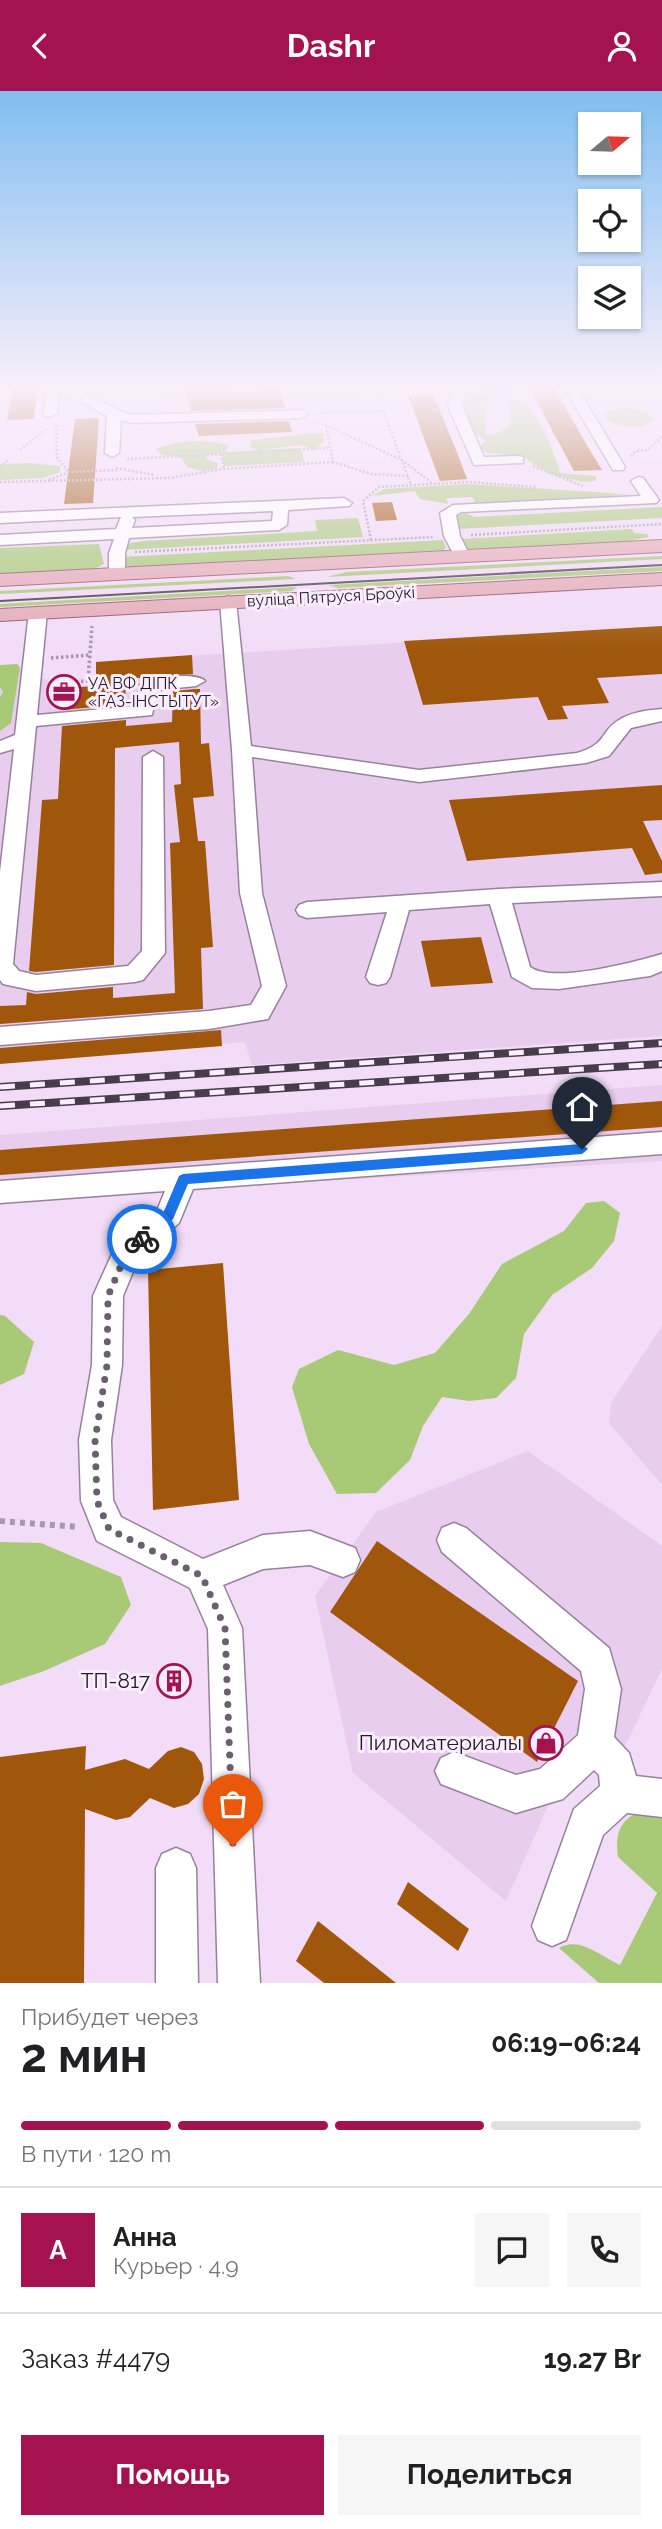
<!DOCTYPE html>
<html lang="ru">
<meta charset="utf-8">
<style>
:root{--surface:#fff;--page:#f6f6f6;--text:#202124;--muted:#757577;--line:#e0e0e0;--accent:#a51250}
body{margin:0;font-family:Raleway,sans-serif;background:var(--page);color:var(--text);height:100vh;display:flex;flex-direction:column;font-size:26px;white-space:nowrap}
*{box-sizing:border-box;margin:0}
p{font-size:23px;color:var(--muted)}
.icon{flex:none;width:38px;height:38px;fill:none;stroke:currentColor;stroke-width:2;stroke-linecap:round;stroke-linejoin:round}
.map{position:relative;height:1892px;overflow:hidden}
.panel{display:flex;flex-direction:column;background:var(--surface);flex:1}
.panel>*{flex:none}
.needle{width:46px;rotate:71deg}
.controls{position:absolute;left:578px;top:21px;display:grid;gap:14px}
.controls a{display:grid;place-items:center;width:63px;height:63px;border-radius:0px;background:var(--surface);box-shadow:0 2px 5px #0004;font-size:35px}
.pin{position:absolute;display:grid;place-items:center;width:60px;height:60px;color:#fff;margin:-72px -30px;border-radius:50% 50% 50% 0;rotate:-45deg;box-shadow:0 0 7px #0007}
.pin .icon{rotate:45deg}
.courier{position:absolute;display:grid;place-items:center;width:70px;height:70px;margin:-35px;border:5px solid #1a73e8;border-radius:50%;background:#fff;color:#222;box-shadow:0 2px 9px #0007}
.head em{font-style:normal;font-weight:700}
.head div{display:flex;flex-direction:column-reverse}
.head{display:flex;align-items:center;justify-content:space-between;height:119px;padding:0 21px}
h1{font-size:46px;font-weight:700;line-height:52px}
.bar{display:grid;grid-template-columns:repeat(4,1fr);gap:10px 7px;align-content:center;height:84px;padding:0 21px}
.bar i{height:9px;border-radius:5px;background:var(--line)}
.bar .active{background:var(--accent)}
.bar p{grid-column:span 4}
.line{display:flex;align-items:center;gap:18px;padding:0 21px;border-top:2px solid var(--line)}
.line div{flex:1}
.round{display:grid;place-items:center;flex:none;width:74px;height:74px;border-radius:0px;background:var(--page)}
.action{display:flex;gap:14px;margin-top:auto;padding:14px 21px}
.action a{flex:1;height:80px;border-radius:0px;background:var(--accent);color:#fff;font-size:28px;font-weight:700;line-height:80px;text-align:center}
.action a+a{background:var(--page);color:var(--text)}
header{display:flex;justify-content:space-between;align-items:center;height:91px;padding:0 21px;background:var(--accent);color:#fff;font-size:32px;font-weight:700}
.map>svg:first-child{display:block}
</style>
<header><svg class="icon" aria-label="back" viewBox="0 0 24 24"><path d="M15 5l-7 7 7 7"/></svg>Dashr<svg class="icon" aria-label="person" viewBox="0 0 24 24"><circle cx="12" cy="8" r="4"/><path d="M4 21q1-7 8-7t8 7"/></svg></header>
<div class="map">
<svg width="662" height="1892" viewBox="0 0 662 1892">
<rect width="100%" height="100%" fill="#f2dcf7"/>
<g fill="#e8cdee">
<path d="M662,535V945L252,974L245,951L0,973V580L22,578L64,597L78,596L96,595V571Z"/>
<path d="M662,994V1070L0,1109V1044Z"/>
<path d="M662,1235V1394L609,1332L611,1312Z"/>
<path d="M528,1360L662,1455V1578L626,1653L551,1708L506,1810L353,1682L315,1505L376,1421Z"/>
</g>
<path fill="#eed3d9" d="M168,293H361L363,303L362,309L171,317Z"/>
<g fill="#a8c976">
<path d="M517,293L518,298C508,305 496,303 487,311L485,342L493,344L507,337L512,330L508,310C514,310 520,308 525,311C534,315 560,372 560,382L596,385V390L582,391L549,383L522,365L486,362L480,356L485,350L472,339L463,316L470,301L483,295Z"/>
<path d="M627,317L645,320L653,327L652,331C638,339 618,338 606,327L605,324L611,319Z"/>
<path d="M314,342H322L325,349L314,359L301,354L261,359L301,357L304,371L224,375L222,362L208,364L206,368L218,372L217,378L203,380L187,376L181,366L161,364L156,358C178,348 205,348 228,354L226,361L259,359L250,357L252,349Z"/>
<path d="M30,372L60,375V381L43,387L0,389V373Z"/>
<path d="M469,393L609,402L627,404L476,412L472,406L446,407L448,413L420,408L415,400L372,405L384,398Z"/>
<path d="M662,416V427L457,438L453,425L466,422L474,426Z"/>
<path d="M358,427L363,446L123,459L130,452L144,450L317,440L315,429Z"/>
<path d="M632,438L634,442L647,443L649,446L618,452L476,460L469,459L462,448Z"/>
<path d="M443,449L446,457L439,463L134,479L121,472V466Z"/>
<path d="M99,453L104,473L90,480L0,485V457Z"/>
<path d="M662,465V468L326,486L347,481Z"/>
<path d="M662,476V480L338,497L328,494Z"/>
<path d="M288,485L296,488L0,503V500Z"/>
<path d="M297,496L292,500L0,516V513Z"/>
<path d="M17,573L20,576L11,632L0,640V606L3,601L0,596V574Z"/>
<path d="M604,1110L620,1122L614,1150L592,1177L552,1204L524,1243L516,1287L496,1307L469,1310L442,1306L423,1335L410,1369L376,1402L337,1403L309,1353L292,1296L299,1278L338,1259L394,1274L435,1262L469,1223L502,1173L564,1140L586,1112Z"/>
<path d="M0,1224L5,1225L34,1251L24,1283L0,1294Z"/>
<path d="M0,1451L41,1452L121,1486L131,1514L105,1553L44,1580L0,1595Z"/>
<path d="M644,1717L662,1722V1892H599L559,1857C580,1845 600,1865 620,1874L657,1802L618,1766C615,1739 620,1730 644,1717Z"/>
</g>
<g fill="#a0570c">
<path d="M14,293H38L34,328L7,329Z"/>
<path d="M210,293H227L228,302L280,299L285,317L191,320L184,295Z"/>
<path d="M554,297L588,356L602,379L574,380L530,298Z"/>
<path d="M433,303L458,364L467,388L440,390L408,304Z"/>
<path d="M99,327L93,412L64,413L75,328Z"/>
<path d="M289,330L292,341L199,345L195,333Z"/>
<path d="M392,411L397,429L376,430L372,412Z"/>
<path d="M662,535V583L597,587L609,612L562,615L568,628L548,629L538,606L423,614L404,550Z"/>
<path d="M192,564L193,583L125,588L126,613L63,619L64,597L96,595V571Z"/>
<path d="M195,598H200L201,653L209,652L214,705L193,707L198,750H205L213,856L201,857L203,918L0,933V915L26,914L27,901L36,903L113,896V907L175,902L170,752L180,751L174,694L181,693L179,651L115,657L114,874L36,881L29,880L42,709L58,708L62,635L126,629V635L172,631L173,600Z"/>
<path d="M662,694V729L643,730L662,770V782L645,784L632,757L467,770L449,709Z"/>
<path d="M481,846L493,892L431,896L421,850Z"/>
<path d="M221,939L222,955L0,973V957Z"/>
<path d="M662,1010V1036L0,1084V1059Z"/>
<path d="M223,1172L239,1409L153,1419L148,1179Z"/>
<path d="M377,1450L578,1590L537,1671L330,1521Z"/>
<path d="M86,1655L85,1679L125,1668L149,1678L168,1660L181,1656L194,1661L202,1673L204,1688L199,1703L188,1713L174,1717L150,1707L130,1726L116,1729L85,1718L84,1892H0V1666Z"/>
<path d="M408,1791L469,1838L458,1860L397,1813Z"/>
<path d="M318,1830L396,1892H324L296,1870Z"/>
</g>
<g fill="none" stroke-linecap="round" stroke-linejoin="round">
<g stroke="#96829a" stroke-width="3">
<g id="minor">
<path d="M47,293C81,293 101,315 132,324L301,319L308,323L301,327L132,332L121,329L119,362L112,366L105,362L107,325L60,300L57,322L50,326L45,325L43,322Z"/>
<path d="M456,293H469L462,315L484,366L518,365L523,366V372L474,374L448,315Z"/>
<path d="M562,293H575L625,376L623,379H613Z"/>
<path d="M638,386L643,387L659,409L656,412L461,421L456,424L460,445L470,465L462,470L456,468L444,445L440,422L453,414L641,405L631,390Z"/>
<path d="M344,407L352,412L349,415L288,419L287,434L279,439L129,447L125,462V482L117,487L109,482V462L114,448L0,454V444L116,438L121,426L0,432V422ZM273,420L272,430L132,437L135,429L132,426Z"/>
<path d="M228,505L236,510L251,655L419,679L577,662C608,653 600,640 619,629C631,621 648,619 662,618V630L631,637L609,665L586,672L419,691L252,666L262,802L286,895L268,928L209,938L0,954V936L209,920L251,914L262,895L240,802L232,659L220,510Z"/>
<path d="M38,516L47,521L37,624L136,615L140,594C148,585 197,581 205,590L196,595L157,599L152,624L36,635L13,873L19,880L36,884L128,875L142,860L143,666L153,660L163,666L165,862L143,889L135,891L36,900L3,893L0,889V781L14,658L0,662V650L15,644L29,521Z"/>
<path d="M662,791V805L512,812L530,876C553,893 635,871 662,863V880L650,885L559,898L532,897L512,886L490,813L409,819L390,886L386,892L378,894L370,892L366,886L387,821L307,827L299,824L296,819L299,814L307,811L499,798Z"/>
<path d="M662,1041V1063L193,1098L179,1132L137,1171L123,1205L122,1274L111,1349L113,1409L121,1426L203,1468L263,1444L310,1440L355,1457L360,1469L355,1481L343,1486L310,1474L263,1478L223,1494L242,1537L260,1892H218L208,1538L190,1497L97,1450L81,1410L79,1349L92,1274L93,1205L116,1154L158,1117L165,1100L0,1112V1090Z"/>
<path d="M454,1432L466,1437L609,1557L621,1598L614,1646L629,1662L636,1685L662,1688V1726L627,1722L603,1744L566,1849L552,1855L538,1849L532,1835L574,1718L600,1695L599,1684L594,1679L563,1708L516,1722L441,1693L435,1680L441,1667L454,1661L516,1684L540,1678L578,1644L585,1598L581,1580L442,1461L437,1449L442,1437Z"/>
<path d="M176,1757L190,1763L196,1777L198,1892H156V1777L162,1763Z"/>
</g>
</g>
<g stroke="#945667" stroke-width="2">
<g id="major">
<path d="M662,449V461L0,495V483Z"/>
<path d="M662,482V494L0,530V518Z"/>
</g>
</g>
<g stroke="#a998ad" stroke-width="2.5" stroke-dasharray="2 2" stroke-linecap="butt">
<path d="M161,293L162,312"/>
<path d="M373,293L411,394"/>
<path d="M103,301L114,293"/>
<path d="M316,322L383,320"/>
<path d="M314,329L402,369L432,392"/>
<path d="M56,334L57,367L68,380"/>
<path d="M326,335L333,371L371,383L408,385"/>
<path d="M20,359L47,338"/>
<path d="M221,363L224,378"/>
<path d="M631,365L636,360L648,359L662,345"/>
<path d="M127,368L330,357"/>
<path d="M533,375L583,395"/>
<path d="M0,376L9,368"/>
<path d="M116,377L154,384"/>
<path d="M49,389L69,381L117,379"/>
<path d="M0,391L169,387L224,378L333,371"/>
<path d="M471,444L662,433"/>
<path d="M371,449L363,410L379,396L468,391L536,396"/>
<path d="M135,461L434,446"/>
</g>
<g stroke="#a998ad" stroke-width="3.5" stroke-dasharray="2.5 2.5" stroke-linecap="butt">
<path d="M51,567L89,564"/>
<path d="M51,592L88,590L92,535"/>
</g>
<path stroke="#a998ad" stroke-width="6" stroke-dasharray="5 5" stroke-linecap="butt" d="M0,1430L79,1436"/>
<use href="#minor" fill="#fff" fill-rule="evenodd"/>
<use href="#major" fill="#e4adb9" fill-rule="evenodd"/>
<path stroke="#473c49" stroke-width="2" d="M0,510L662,474"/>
<g stroke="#473c49" stroke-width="8">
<g id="rail">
<path d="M0,996L662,952"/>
<path d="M0,1015L662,973"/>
</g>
</g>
<use href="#rail" stroke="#faedfd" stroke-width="5" stroke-dasharray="15" stroke-linecap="butt"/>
</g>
<linearGradient id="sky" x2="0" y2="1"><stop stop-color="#81bef0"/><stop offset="0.53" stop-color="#f9effb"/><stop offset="1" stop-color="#f9effb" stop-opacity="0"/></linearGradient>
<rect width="662" height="558" fill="url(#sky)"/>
<path fill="#1a73e8" d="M582,1053L588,1058L582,1063L188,1093L173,1128L147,1152H137L136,1148L164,1120L179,1085L183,1083Z"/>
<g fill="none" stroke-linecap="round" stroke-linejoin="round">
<path stroke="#6b5e6e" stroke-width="7" stroke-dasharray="0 12.6" d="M142,1148L126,1163L108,1205L107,1274L95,1349L97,1410L109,1438L202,1485L225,1537L233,1755"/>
</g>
<defs>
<g id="office-ring" transform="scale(1.75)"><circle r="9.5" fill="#faedfd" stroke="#a51250" stroke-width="1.5"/><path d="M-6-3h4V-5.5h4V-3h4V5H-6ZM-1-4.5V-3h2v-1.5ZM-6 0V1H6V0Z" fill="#a51250"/></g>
<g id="building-ring" transform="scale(1.75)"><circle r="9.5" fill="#faedfd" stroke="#a51250" stroke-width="1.5"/><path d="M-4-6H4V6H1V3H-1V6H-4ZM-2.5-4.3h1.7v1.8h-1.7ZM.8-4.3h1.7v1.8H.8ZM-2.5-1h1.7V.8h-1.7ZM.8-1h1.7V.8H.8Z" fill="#a51250"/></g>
<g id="shop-ring" transform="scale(1.75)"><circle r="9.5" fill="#faedfd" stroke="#a51250" stroke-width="1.5"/><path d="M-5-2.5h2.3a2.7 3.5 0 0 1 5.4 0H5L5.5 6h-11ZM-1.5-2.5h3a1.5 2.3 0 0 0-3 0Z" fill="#a51250"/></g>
</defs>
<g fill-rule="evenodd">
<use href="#office-ring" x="64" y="601"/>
<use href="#building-ring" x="174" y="1590"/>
<use href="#shop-ring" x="546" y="1652"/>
</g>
<g text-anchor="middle" stroke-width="6" stroke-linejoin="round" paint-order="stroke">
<g font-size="16" fill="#221a24" stroke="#faedfd">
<text transform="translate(331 505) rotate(-3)" y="6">вуліца Пятруся Броўкі</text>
</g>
<g font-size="16" fill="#221a24" stroke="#faedfd" text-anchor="start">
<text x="88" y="598">УА ВФ ДІПК<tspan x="88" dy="18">«ГАЗ-ІНСТЫТУТ»</tspan></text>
</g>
<g font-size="21" fill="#221a24" stroke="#faedfd" text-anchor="end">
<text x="150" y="1597">ТП-817</text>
<text x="522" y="1659">Пиломатериалы</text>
</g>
</g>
</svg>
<div class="controls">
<a><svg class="needle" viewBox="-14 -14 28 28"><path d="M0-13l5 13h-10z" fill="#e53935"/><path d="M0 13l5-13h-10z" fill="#757577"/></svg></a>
<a><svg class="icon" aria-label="locate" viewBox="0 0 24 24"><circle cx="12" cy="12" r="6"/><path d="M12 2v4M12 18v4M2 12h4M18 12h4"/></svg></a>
<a><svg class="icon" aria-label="layers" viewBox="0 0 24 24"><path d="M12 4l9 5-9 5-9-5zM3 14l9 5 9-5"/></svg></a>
</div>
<div class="pin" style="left:233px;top:1755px;background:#ea580c"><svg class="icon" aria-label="bag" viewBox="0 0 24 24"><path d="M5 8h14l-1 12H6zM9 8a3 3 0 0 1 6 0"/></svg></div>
<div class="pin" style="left:582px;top:1058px;background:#1f2937"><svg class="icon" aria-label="home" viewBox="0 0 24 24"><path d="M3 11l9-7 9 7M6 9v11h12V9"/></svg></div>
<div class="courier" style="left:142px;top:1148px"><svg class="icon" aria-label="bike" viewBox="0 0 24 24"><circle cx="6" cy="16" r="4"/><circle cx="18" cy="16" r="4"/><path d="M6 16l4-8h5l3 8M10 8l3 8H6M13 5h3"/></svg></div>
</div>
<section class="panel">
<div class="head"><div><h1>2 мин</h1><p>Прибудет через</p></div><em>06:19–06:24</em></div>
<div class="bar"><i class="active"></i><i class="active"></i><i class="active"></i><i></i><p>В пути · 120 m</p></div>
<div class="line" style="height:126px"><b class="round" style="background:var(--accent);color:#fff">А</b><div><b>Анна</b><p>Курьер · 4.9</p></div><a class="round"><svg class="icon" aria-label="chat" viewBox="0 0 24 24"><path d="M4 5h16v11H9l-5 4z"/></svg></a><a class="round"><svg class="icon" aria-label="phone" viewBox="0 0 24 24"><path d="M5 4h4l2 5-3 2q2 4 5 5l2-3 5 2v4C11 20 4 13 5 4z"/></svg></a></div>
<div class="line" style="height:91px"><div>Заказ #4479</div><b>19.27 Br</b></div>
<div class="action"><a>Помощь</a><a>Поделиться</a></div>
</section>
